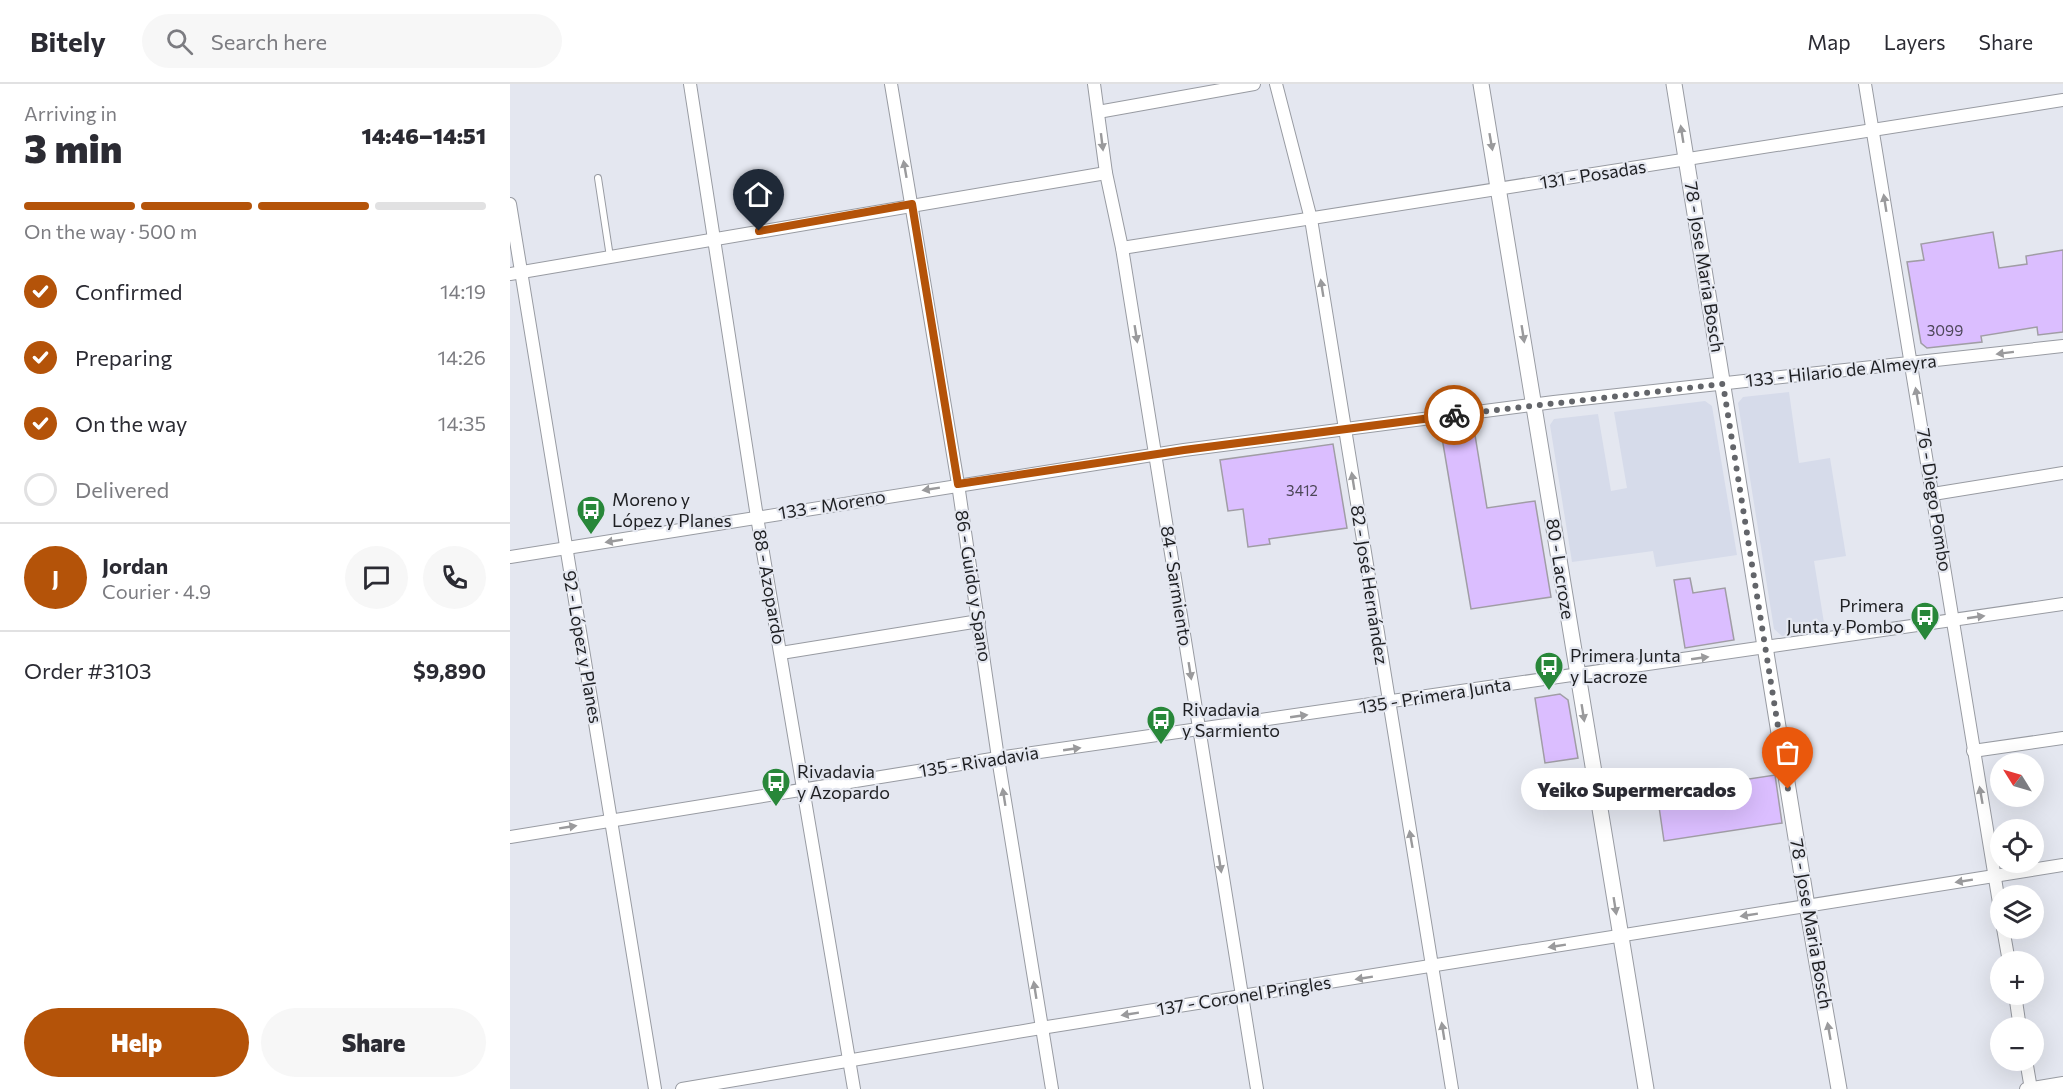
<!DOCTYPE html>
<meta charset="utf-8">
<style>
:root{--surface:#fff;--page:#f7f7f7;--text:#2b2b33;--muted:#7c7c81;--line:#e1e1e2;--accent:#b45309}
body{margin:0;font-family:Commissioner,sans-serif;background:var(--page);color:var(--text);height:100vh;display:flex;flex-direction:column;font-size:22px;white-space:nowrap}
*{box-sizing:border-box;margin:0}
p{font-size:20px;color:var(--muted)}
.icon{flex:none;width:33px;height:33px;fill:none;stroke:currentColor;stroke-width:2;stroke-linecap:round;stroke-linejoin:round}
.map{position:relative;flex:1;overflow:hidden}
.sheet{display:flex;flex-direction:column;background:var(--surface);width:510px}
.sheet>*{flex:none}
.needle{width:39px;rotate:307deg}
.controls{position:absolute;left:1480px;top:669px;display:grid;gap:12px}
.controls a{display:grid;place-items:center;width:54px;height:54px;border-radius:50%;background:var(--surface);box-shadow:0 6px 24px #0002;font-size:30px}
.pin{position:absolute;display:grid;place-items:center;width:51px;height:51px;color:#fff;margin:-62px -26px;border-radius:50% 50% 50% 0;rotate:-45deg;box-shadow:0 0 6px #0007}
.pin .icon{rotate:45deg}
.courier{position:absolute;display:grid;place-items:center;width:60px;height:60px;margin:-30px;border:4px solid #b45309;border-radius:50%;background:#fff;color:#222;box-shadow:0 2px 8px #0007}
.bubble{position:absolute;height:42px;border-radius:21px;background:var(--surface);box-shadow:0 6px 24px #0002;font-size:20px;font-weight:800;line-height:42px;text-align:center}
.head em{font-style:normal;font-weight:800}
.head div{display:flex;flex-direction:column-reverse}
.head{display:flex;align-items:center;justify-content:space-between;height:102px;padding:0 24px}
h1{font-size:39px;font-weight:800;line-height:45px}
.bar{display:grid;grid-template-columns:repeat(4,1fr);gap:9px 6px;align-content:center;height:72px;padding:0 24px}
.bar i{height:8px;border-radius:4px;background:var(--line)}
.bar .on{background:var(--accent)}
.bar p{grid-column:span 4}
.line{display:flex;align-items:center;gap:15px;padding:0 24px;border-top:2px solid var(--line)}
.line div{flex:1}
.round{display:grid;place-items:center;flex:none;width:63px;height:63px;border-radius:32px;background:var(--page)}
ol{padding:0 24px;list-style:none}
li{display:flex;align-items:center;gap:18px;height:66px}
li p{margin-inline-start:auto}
li .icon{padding:6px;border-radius:50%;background:var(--accent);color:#fff;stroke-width:4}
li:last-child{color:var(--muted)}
li i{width:33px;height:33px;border:3px solid var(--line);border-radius:50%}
.action{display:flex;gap:12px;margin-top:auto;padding:12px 24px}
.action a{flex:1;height:69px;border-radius:36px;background:var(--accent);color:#fff;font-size:24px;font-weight:800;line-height:69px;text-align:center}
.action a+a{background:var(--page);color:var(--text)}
header{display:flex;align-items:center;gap:36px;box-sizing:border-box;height:84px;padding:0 30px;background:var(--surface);border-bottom:2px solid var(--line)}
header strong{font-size:28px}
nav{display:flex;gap:33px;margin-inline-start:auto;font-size:21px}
.search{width:420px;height:54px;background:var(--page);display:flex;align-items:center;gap:15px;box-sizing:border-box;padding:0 21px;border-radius:33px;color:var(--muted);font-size:22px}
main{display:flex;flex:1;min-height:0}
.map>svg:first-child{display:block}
</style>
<header>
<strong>Bitely</strong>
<div class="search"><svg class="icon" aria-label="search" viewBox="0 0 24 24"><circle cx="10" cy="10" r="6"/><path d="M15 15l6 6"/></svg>Search here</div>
<nav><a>Map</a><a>Layers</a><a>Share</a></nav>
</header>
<main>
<section class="sheet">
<div class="head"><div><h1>3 min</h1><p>Arriving in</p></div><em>14:46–14:51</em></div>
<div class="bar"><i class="on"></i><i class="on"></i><i class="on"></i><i></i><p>On the way · 500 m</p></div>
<ol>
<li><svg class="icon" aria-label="check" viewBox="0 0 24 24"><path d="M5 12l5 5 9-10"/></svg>Confirmed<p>14:19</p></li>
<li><svg class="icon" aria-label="check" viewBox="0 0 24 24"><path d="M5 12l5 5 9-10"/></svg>Preparing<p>14:26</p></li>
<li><svg class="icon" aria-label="check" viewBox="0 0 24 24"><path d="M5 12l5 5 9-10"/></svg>On the way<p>14:35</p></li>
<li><i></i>Delivered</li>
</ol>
<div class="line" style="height:108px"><b class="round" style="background:var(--accent);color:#fff">J</b><div><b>Jordan</b><p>Courier · 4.9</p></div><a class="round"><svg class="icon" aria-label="chat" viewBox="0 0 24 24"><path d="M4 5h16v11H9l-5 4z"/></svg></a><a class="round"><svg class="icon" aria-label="phone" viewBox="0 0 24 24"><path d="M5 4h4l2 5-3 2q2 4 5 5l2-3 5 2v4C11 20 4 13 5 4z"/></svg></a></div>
<div class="line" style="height:78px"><div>Order #3103</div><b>$9,890</b></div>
<div class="action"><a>Help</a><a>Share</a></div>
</section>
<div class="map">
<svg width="1553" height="1005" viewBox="0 0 1553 1005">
<rect width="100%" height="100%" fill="#e4e7f0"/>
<g fill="#d6dbea">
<path d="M1279,308L1289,379L1320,374L1336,472L1304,477L1315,545L1272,552L1264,545L1228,319L1233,313Z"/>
<path d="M1195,317L1202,322L1227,471L1146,483L1143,467L1062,478L1040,341L1044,335L1088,330L1101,407L1117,404L1104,328Z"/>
</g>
<g fill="#dbbeff" stroke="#a09da5" stroke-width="1.5">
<path d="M1483,148L1489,184L1517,180L1516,172L1553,166V248L1528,251L1527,243L1471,252L1472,258L1417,264L1411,259L1397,178L1414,176L1411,160Z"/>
<path d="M964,345L977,424L1025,417L1041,513L961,525L931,348Z"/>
<path d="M823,360L837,444L759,455L760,460L738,463L733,425L718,427L710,376Z"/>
<path d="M1180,494L1183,509L1215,504L1224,556L1175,564L1164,496Z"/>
<path d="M1050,610L1058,616L1068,674L1035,679L1025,614Z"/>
<path d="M1265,691L1272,739L1154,757L1147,709Z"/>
</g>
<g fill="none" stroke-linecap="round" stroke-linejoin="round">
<g stroke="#989ba2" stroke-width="8">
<path id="service" d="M88,94L100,173"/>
</g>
<g stroke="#989ba2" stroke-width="14">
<g id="minor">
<path d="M180,0L247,433L344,1005"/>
<path d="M381,0L448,400L488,674L542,1005"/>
<path d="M584,0L596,89L612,164L747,1005"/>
<path d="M766,0L801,135L942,1005"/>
<path d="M1355,0L1491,831"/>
<path d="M588,28L744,0"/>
<path d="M0,120L145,1005"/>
<path d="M612,164L1553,16"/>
<path d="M0,190L596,89"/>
<path d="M1423,410L1553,389"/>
<path d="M0,473L674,366L1044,318L1553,262"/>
<path d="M271,569L469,537"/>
<path d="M1463,667L1553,654"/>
<path d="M0,753L488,674L1553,520"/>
<path d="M1493,844L1499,878"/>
<path d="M1505,910L1510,944"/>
<path d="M1516,976L1521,1005"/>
<path d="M172,1005L531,944L1553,781"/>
<path d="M1516,1005L1553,999"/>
</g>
</g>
<g stroke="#989ba2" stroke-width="17">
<g id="tertiary">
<path d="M971,0L1136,1005"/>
<path d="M1164,0L1297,822L1329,1005"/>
</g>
</g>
<use href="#service" stroke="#fff" stroke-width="6"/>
<use href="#minor" stroke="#fff" stroke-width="12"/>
<use href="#tertiary" stroke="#fff" stroke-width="15"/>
</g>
<defs><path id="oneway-solid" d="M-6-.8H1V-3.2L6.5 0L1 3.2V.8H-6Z" transform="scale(1.5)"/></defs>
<g fill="#9a9a9c">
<use href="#oneway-solid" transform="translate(1172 50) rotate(-99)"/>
<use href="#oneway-solid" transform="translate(592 58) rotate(83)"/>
<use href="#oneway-solid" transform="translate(981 58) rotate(80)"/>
<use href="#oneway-solid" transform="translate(395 85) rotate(-100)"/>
<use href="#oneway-solid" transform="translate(1375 119) rotate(-99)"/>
<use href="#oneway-solid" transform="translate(812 204) rotate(-99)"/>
<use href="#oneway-solid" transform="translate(626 250) rotate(81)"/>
<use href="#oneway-solid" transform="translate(1013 250) rotate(81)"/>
<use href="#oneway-solid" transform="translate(1495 269) rotate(173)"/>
<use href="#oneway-solid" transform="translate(1407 312) rotate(-100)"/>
<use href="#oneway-solid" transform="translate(843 397) rotate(-99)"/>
<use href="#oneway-solid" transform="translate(421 405) rotate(171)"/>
<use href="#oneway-solid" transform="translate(104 457) rotate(171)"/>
<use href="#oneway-solid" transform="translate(1466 533) rotate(-8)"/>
<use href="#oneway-solid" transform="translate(1190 574) rotate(-8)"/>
<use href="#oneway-solid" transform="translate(680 587) rotate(81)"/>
<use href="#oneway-solid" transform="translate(1073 629) rotate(81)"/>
<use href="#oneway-solid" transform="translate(789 632) rotate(-8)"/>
<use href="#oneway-solid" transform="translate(562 665) rotate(-8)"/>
<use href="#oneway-solid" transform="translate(1471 711) rotate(-100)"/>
<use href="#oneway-solid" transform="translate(494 713) rotate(-99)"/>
<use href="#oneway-solid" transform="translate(58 743) rotate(-9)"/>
<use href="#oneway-solid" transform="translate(901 755) rotate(-100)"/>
<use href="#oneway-solid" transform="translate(710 780) rotate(81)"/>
<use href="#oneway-solid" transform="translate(1454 797) rotate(171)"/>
<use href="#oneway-solid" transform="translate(1105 822) rotate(81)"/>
<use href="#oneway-solid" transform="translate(1239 831) rotate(171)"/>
<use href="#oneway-solid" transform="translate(1047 862) rotate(171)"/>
<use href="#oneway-solid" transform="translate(854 894) rotate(171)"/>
<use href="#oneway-solid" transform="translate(525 906) rotate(-99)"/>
<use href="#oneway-solid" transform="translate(620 930) rotate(171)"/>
<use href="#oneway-solid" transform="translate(933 947) rotate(-99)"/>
<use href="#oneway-solid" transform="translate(1319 947) rotate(-100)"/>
</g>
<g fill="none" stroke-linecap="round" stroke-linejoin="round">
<path stroke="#63656a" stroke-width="6" stroke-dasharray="0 10.8" d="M944,331L1213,300L1278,705"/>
<path stroke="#b45309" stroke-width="8" d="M249,147L402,120L448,400L674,366L944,331"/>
</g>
<defs>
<g id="bus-pin" transform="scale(1.5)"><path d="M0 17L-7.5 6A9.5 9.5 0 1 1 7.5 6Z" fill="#288739" stroke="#e4e7f0"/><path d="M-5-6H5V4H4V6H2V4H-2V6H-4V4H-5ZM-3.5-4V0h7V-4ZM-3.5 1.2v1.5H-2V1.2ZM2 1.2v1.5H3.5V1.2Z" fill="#fff"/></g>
</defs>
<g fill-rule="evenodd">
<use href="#bus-pin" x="81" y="426"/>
<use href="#bus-pin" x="1415" y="532"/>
<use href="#bus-pin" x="1039" y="582"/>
<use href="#bus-pin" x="651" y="636"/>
<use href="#bus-pin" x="266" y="698"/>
</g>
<g text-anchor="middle" stroke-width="4.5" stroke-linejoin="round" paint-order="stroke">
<g font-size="15" fill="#4d4759">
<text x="1435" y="252">3099</text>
<text x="792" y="412">3412</text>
</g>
<g font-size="18" fill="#1e1f22" stroke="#e4e7f0">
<text transform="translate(1083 91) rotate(-9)" y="6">131 - Posadas</text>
<text transform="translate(1194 183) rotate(81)" y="6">78 - Jose Maria Bosch</text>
<text transform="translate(1331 287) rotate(-6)" y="6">133 - Hilario de Almeyra</text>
<text transform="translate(1424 416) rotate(81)" y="6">76 - Diego Pombo</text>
<text transform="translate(322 421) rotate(-9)" y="6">133 - Moreno</text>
<text transform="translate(1050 485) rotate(81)" y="6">80 - Lacroze</text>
<text transform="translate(859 501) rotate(81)" y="6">82 - José Hernández</text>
<text transform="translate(463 502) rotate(81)" y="6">86 - Guido y Spano</text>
<text transform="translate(666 502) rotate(81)" y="6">84 - Sarmiento</text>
<text transform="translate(259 503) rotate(80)" y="6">88 - Azopardo</text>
<text transform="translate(72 563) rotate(80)" y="6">92 - López y Planes</text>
<text transform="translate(925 612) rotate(-9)" y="6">135 - Primera Junta</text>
<text transform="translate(469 678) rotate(-9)" y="6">135 - Rivadavia</text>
<text transform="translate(1301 840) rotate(80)" y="6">78 - Jose Maria Bosch</text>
<text transform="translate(734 912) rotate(-9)" y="6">137 - Coronel Pringles</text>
</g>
<g font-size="18" fill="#1e1f22" stroke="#e4e7f0" text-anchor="start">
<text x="102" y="422">Moreno y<tspan x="102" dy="21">López y Planes</tspan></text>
<text x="1394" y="528" text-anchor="end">Primera<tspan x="1394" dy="21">Junta y Pombo</tspan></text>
<text x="1060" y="578">Primera Junta<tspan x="1060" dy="21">y Lacroze</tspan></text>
<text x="672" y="632">Rivadavia<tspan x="672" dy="21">y Sarmiento</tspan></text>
<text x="287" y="694">Rivadavia<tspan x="287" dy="21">y Azopardo</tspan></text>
</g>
</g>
</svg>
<div class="controls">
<a><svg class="needle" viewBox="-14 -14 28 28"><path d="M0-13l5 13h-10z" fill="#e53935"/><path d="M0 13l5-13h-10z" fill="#7c7c81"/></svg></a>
<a><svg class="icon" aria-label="locate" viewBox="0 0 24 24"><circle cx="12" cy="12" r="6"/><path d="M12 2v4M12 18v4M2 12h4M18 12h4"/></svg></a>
<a><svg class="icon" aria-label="layers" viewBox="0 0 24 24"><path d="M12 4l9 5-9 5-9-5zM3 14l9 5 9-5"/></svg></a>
<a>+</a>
<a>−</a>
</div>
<div class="pin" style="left:1278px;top:705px;background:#ea580c"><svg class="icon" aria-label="bag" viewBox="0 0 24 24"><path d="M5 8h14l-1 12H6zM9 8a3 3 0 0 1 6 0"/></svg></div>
<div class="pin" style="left:249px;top:147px;background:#1f2937"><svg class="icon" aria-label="home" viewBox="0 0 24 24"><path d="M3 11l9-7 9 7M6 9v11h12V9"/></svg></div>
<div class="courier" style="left:944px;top:331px"><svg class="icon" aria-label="bike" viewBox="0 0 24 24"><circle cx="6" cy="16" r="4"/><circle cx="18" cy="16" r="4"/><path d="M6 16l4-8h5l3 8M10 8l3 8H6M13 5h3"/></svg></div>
<div class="bubble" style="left:1011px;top:684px;width:231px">Yeiko Supermercados</div>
</div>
</main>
